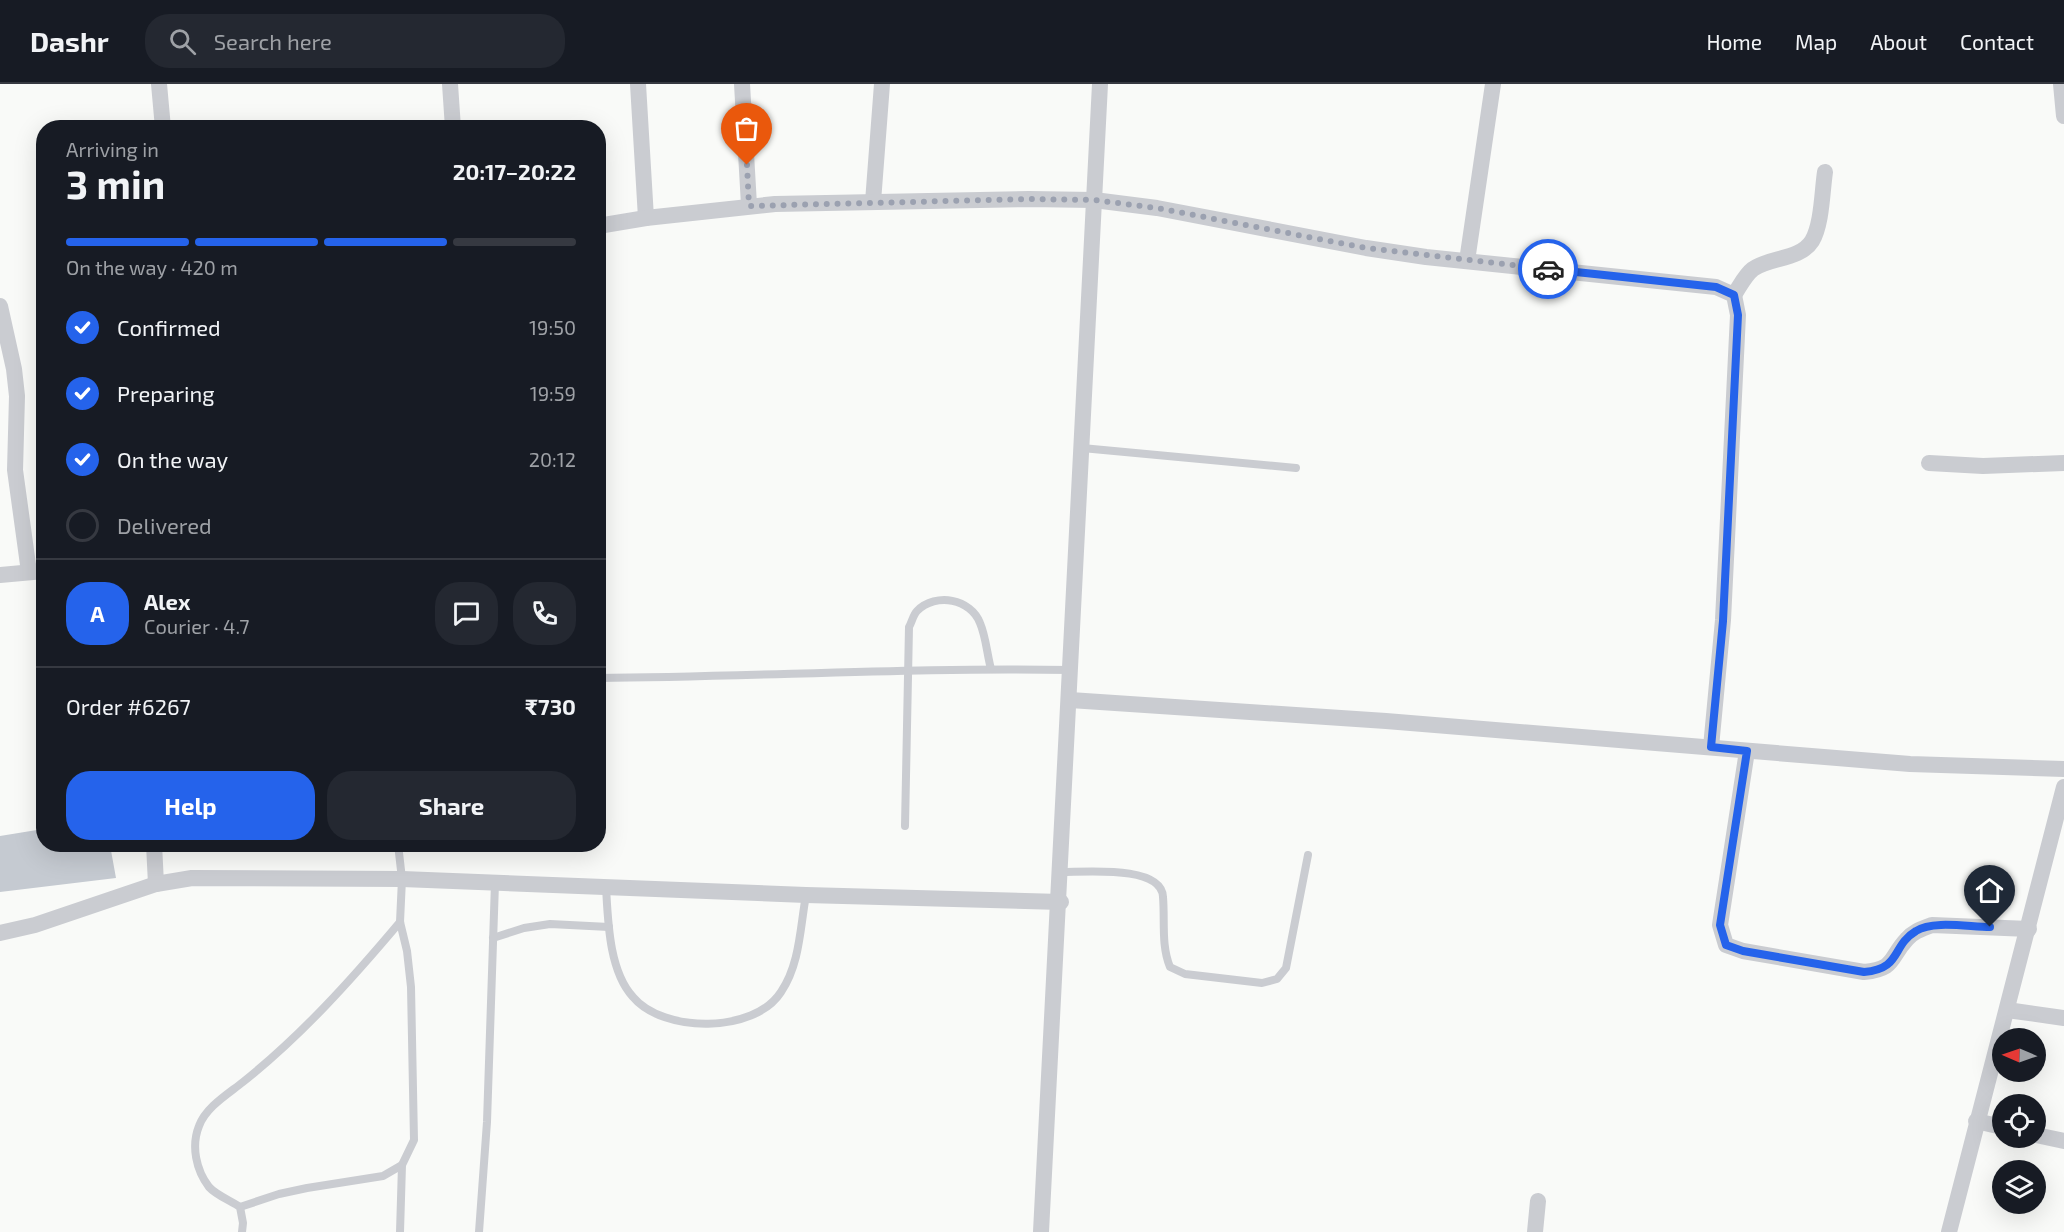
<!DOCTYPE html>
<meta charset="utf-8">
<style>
:root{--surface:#171b24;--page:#242831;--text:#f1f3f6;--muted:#9ea1a6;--line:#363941;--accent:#2563eb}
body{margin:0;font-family:"Exo 2",sans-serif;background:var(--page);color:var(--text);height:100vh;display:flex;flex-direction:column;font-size:22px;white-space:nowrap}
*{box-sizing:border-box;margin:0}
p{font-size:20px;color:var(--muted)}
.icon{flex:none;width:33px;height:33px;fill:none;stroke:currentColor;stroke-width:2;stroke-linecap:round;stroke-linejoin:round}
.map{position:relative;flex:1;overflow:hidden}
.side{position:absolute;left:36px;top:36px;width:570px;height:732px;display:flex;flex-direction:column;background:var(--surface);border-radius:24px;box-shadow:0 6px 24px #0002}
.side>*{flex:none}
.needle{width:39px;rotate:272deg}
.controls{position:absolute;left:1992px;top:944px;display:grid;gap:12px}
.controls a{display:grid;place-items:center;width:54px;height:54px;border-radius:50%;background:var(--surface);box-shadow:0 6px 24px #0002;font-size:30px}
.pin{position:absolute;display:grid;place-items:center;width:51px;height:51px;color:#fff;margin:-62px -26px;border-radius:50% 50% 50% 0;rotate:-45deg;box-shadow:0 0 6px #0007}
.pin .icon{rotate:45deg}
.courier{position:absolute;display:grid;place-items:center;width:60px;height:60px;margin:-30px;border:4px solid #2563eb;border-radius:50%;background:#fff;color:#222;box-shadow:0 2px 8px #0007}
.head em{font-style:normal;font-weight:700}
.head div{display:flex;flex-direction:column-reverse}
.head{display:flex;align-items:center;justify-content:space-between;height:102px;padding:0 30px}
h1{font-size:39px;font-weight:700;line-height:45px}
.bar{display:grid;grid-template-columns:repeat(4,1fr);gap:9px 6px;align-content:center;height:72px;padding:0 30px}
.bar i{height:8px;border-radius:4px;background:var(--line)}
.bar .on{background:var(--accent)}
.bar p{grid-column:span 4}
.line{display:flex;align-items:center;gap:15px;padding:0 30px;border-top:2px solid var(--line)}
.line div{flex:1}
.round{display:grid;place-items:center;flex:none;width:63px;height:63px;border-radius:24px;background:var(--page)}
ol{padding:0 30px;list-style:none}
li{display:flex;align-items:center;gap:18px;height:66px}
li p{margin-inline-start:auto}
li .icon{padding:6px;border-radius:50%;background:var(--accent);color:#fff;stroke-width:4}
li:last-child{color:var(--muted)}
li i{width:33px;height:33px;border:3px solid var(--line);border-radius:50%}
.action{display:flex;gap:12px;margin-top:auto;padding:12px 30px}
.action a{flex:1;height:69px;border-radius:24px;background:var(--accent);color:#fff;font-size:24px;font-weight:700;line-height:69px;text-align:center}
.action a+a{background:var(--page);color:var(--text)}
header{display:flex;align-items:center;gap:36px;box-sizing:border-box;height:84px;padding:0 30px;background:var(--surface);border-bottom:2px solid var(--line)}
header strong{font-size:28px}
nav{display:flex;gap:33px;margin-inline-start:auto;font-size:21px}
.search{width:420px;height:54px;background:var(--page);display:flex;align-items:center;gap:15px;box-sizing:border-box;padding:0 21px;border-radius:24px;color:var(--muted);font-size:22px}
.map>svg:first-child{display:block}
</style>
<header>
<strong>Dashr</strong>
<div class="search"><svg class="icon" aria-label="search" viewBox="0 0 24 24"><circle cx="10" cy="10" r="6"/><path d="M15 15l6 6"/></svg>Search here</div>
<nav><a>Home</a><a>Map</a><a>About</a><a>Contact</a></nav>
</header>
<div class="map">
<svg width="2064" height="1148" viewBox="0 0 2064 1148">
<rect width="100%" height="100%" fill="#f9faf8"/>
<path fill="#c5cad1" d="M43,745L44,760L110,761L116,794L0,808V752Z"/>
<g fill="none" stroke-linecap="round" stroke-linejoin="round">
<g stroke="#caccd1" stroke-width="8">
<path d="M1082,364L1296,384"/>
<path d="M598,594C756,593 913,583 1070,586"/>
<path d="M905,742L909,543C912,538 913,531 917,527C936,508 971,515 980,539C986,553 987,570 991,585"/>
<path d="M1062,788C1086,788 1162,781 1163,813C1165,837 1161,861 1170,883L1185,890L1262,899L1277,895L1286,884L1308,771"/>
<path d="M606,803C608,837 609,887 633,913C663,949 754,950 781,908C800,880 800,844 806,811"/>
<path d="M493,854L524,844L550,840L609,843"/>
<path d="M240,1123L279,1110L307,1104L383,1092L402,1081L414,1056L411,903L407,867L400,838L402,795L398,760"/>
<path d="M242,1148L243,1139L240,1123C231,1117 216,1111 209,1103C196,1086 191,1062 199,1042C206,1023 228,1010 243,998C302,951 352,895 400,838"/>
<path d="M400,1148L402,1081"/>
<path d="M479,1148L487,1038L495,799"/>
</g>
<g stroke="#caccd1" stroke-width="16">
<path d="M159,0L163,44"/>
<path d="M450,0L453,44"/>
<path d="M638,0L646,134"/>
<path d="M742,0L749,121"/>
<path d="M2061,0L2064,32"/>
<path d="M873,118L882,0"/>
<path d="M598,142L646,134L775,120L1029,115L1094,116L1157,124L1366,164L1426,173L1716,203L1734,211L1738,231L1723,536L1711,663"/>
<path d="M1467,177L1493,0"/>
<path d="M1734,211C1740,202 1745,191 1753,185C1770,173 1800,176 1812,157C1822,140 1822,108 1825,88"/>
<path d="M0,222L14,285L17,312L15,386L29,488"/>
<path d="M1929,379L1983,382L2064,379"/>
<path d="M0,491L44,487"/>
<path d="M1070,616L1386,637L1910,680L2064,685"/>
<path d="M1747,667L1720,841L1726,861L1743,867L1864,888C1896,885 1889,874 1907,855C1914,847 1922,845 1932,841L2029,845"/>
<path d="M154,760L156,800"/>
<path d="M0,849L35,841L156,800L192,794L402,795L806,811L1061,818"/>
<path d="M2007,926L2064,934"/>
<path d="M1976,1037L2002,1043"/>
<path d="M2036,1051L2064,1057"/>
<path d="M1041,1148C1064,766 1081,383 1100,0"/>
<path d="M1535,1148L1538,1117"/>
<path d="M1949,1148L2064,703"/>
</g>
</g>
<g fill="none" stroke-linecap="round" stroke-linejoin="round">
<path stroke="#9ba1b0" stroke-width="6" stroke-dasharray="0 10.8" d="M747,81L749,122L1029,115L1094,116L1157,124L1366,164L1548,185"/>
<path stroke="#2563eb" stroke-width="8" d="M1548,185L1716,203L1734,211L1738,231L1723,537L1711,663L1747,667L1720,841L1726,861L1743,867L1864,888C1902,885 1891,862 1916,847C1933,836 1969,843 1990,843"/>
</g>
</svg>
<div class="controls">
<a><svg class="needle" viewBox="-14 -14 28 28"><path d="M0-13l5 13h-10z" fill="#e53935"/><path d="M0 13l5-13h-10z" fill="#9ea1a6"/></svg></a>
<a><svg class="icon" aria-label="locate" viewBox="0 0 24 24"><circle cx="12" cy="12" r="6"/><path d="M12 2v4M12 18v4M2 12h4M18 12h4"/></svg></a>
<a><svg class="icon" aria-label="layers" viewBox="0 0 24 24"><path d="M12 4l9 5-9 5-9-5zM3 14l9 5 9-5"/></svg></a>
</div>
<div class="pin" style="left:747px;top:81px;background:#ea580c"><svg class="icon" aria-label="bag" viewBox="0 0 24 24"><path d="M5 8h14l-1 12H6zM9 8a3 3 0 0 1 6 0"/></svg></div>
<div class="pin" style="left:1990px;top:843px;background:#1f2937"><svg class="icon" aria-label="home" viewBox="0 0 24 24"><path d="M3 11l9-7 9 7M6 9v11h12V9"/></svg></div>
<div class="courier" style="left:1548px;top:185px"><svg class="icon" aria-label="car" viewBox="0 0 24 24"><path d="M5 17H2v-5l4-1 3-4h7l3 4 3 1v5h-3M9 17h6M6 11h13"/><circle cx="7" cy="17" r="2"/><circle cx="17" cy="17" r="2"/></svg></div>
<section class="side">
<div class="head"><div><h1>3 min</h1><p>Arriving in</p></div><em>20:17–20:22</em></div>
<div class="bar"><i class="on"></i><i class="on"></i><i class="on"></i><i></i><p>On the way · 420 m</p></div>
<ol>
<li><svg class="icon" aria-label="check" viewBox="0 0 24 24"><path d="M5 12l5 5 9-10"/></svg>Confirmed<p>19:50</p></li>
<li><svg class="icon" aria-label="check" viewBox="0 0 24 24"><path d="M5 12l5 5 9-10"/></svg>Preparing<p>19:59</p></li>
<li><svg class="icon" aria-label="check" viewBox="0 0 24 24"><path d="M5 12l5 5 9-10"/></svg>On the way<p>20:12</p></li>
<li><i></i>Delivered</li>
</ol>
<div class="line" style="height:108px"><b class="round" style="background:var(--accent);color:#fff">A</b><div><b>Alex</b><p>Courier · 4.7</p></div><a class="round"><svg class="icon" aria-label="chat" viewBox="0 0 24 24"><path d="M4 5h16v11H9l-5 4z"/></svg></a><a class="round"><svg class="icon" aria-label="phone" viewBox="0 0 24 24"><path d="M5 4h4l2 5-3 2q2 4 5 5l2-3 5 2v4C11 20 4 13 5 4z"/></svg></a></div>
<div class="line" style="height:78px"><div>Order #6267</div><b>₹730</b></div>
<div class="action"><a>Help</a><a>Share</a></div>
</section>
</div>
